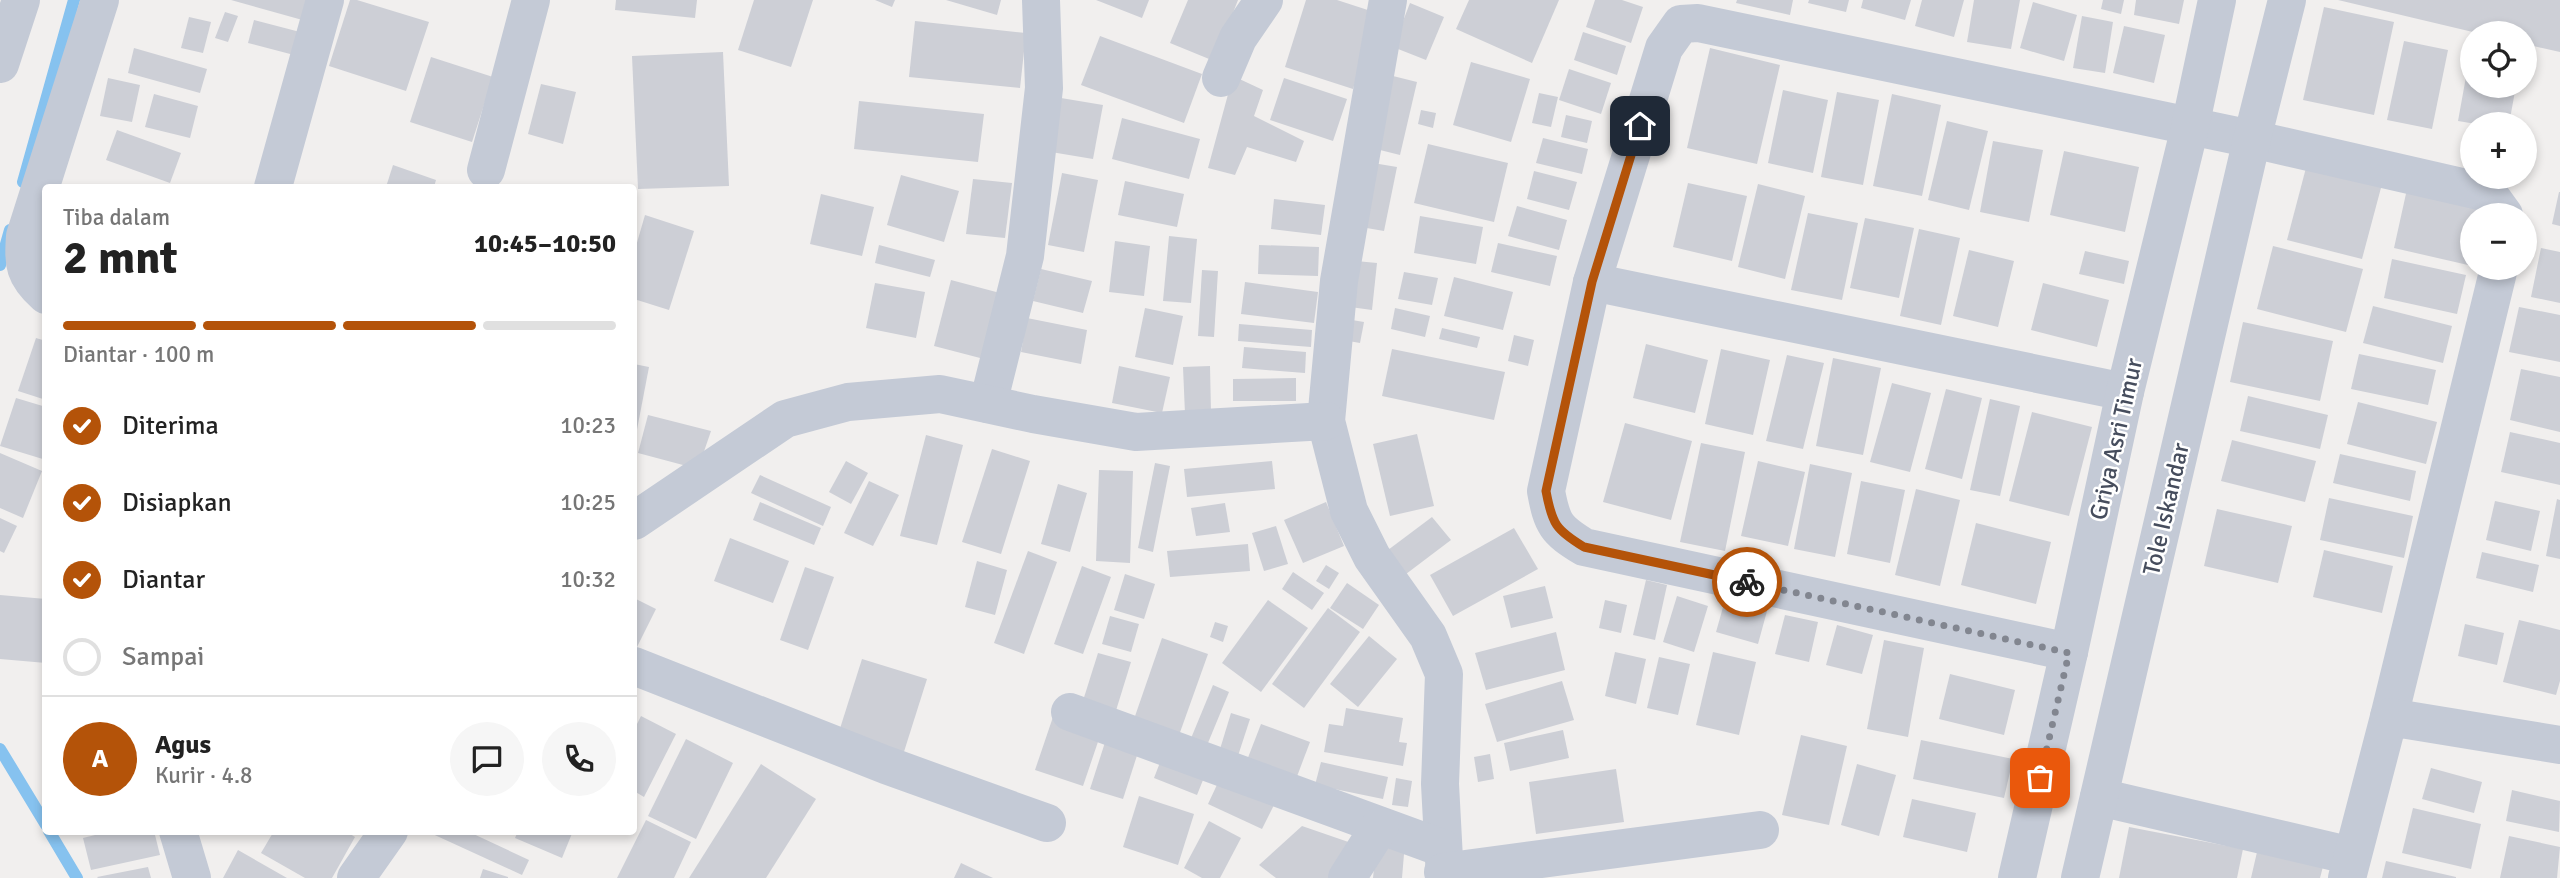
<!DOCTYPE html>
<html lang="id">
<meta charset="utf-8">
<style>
:root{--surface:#fff;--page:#f6f6f6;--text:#222;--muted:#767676;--line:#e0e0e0;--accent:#b45309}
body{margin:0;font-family:Signika,sans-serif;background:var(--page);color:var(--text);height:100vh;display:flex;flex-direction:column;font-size:26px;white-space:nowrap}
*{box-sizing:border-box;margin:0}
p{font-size:23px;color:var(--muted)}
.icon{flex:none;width:38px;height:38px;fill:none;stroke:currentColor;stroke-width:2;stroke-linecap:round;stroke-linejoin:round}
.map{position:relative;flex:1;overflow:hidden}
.side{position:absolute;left:42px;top:184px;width:595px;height:651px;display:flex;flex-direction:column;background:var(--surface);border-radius:7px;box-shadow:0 4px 10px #0003}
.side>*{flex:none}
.tools{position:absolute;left:2460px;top:21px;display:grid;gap:14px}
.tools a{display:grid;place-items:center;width:77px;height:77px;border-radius:50%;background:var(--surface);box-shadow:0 4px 10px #0003;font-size:35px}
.pin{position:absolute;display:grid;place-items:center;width:60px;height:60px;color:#fff;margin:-30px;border-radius:14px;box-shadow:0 4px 10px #0006}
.courier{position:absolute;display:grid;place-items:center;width:70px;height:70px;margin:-35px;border:5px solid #b45309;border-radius:50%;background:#fff;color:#222;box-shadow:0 2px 9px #0007}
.head em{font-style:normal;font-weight:700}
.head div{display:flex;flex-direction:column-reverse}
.head{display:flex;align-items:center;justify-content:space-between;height:119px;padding:0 21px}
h1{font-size:46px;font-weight:700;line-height:52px}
.bar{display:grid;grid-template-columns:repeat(4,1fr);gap:10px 7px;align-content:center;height:84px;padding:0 21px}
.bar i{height:9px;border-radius:5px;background:var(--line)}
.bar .selected{background:var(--accent)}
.bar p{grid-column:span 4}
.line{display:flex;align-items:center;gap:18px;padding:0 21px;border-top:2px solid var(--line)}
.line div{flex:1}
.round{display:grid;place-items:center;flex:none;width:74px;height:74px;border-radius:37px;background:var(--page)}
ol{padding:0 21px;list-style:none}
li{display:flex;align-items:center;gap:21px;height:77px}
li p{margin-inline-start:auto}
li .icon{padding:7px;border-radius:50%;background:var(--accent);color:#fff;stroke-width:4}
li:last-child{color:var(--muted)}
li i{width:38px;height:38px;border:4px solid var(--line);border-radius:50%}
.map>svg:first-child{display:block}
</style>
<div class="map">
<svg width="2560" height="878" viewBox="0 0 2560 878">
<rect width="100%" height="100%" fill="#f1efee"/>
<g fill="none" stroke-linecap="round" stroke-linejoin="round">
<g stroke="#86c2ef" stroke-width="12">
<path d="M23,182L74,0"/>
<path d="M0,265L10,230"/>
<path d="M0,749L46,825"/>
<path d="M49,831L77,878"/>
</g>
</g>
<g fill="#cdcfd6">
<path d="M231,0H312L306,21Z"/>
<path d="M350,0H357L429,22L406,91L329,66Z"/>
<path d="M616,0H697L695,18L615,10Z"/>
<path d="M754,0H813L791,67L738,50Z"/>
<path d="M875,0H895L892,7Z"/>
<path d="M946,0H1001L997,15Z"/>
<path d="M1096,0H1149L1142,18Z"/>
<path d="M1188,0H1238L1214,61L1170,43Z"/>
<path d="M1306,0H1337L1377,13L1353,89L1285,67Z"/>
<path d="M1469,0H1559L1532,63L1456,29Z"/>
<path d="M1595,0H1622L1643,7L1631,43L1586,27Z"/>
<path d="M1737,0H1793L1790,15L1736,3Z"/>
<path d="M1809,0H1849L1846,12L1808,3Z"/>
<path d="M1863,0H1911L1905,20L1861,8Z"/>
<path d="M1922,0H1964L1954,37L1915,26Z"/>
<path d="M1974,0H2020L2011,49L1967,42Z"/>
<path d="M2103,0H2124L2121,14L2101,9Z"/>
<path d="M2136,0H2184L2179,24L2134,15Z"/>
<path d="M2338,0H2560V52L2525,44V33H2477Z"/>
<path d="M2033,2L2077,15L2064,61L2020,48Z"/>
<path d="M1410,3L1444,17L1426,60L1393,47Z"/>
<path d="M2324,7L2394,22L2374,115L2303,100Z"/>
<path d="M225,12L238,16L228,42L215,38Z"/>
<path d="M2082,16L2113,22L2105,73L2073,68Z"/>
<path d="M189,17L211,22L203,53L181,48Z"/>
<path d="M254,20L300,32L294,55L248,43Z"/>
<path d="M915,21L1026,33L1020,88L909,77Z"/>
<path d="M2124,26L2165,35L2154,83L2113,73Z"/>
<path d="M1583,32L1626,46L1617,75L1574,60Z"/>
<path d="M1100,36L1202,74L1184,123L1081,85Z"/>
<path d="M2404,41L2448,50L2432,129L2387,120Z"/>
<path d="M134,48L207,69L200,93L128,73Z"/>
<path d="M1710,48L1780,65L1757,164L1687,148Z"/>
<path d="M2471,49L2473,86H2516L2509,124H2476L2458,121Z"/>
<path d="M723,52L729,186L638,189L632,56Z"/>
<path d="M431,57L493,77L472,142L410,122Z"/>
<path d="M1471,62L1530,79L1511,142L1453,125Z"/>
<path d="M1569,69L1611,83L1601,114L1559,100Z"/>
<path d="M1389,75L1417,82L1400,155L1372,148Z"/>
<path d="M1233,76L1263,90L1254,116L1304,141L1296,162L1247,147L1235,175L1208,168Z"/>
<path d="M108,78L140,85L132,122L100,116Z"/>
<path d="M1284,78L1347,99L1333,141L1270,120Z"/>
<path d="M541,84L576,92L563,144L528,134Z"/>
<path d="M1783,90L1828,100L1813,173L1768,163Z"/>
<path d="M1837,92L1879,100L1863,185L1821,177Z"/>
<path d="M1539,93L1558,97L1551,127L1532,123Z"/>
<path d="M154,94L198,106L190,138L145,127Z"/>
<path d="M1892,94L1941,105L1922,196L1873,186Z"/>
<path d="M1061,98L1103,105L1093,159L1051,152Z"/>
<path d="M859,101L984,114L978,162L854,149Z"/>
<path d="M1421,110L1436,113L1433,128L1418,124Z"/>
<path d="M1566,115L1592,121L1587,143L1561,137Z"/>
<path d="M1122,118L1200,139L1189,179L1112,159Z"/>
<path d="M1947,121L1988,131L1969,210L1928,200Z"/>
<path d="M117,130L181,153L170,183L106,160Z"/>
<path d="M1543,138L1588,149L1582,174L1536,163Z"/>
<path d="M1993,141L2043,150L2029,222L1980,212Z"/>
<path d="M1428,144L1508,163L1494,222L1414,203Z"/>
<path d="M2064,151L2139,167L2125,232L2050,215Z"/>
<path d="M1367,162L1397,167L1384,231L1355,226Z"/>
<path d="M2307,164L2382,184L2362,259L2287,240Z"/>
<path d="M393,165L436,180L434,187H386Z"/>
<path d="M1534,171L1577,182L1569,210L1527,199Z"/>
<path d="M1062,173L1098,180L1084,252L1048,245Z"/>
<path d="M901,175L959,191L944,242L887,225Z"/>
<path d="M973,179L1012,183L1005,238L966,234Z"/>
<path d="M2409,180L2484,196L2479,215H2473V245L2468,265L2394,248Z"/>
<path d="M1125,181L1184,194L1177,227L1118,215Z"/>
<path d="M1688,183L1747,196L1732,261L1673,247Z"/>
<path d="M1758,184L1805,196L1785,279L1738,267Z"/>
<path d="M2559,192H2560V226L2552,224Z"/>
<path d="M821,194L874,207L862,256L810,244Z"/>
<path d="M1274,199L1325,205L1321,235L1271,229Z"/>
<path d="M1517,206L1567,220L1559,250L1508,236Z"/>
<path d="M1808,213L1858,223L1842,300L1791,290Z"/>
<path d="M645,215L694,231L669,310L634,299V253Z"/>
<path d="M1420,216L1483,227L1476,264L1414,253Z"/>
<path d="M1865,218L1914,228L1899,298L1850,288Z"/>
<path d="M1919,229L1960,238L1941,325L1900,316Z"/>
<path d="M1169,236L1197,239L1191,303L1163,301Z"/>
<path d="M1115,241L1150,246L1144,296L1109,292Z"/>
<path d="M1498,243L1557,256L1550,286L1491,272Z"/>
<path d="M879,245L935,260L930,277L875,263Z"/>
<path d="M1259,245L1319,247L1318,276L1258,274Z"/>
<path d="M2273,246L2363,269L2346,332L2257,309Z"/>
<path d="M2541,248L2560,252V303L2531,297Z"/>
<path d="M1969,250L2014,261L1998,327L1953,316Z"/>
<path d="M2085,251L2129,261L2124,284L2079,274Z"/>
<path d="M2392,259L2466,275L2457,314L2384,298Z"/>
<path d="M1356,261L1377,263L1372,310L1350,307Z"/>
<path d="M1041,269L1092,281L1083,313L1033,301Z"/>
<path d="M1202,270L1218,271L1214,337L1198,336Z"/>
<path d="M1404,272L1438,278L1432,305L1398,299Z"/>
<path d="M1454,277L1513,292L1503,330L1444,316Z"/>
<path d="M951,280L1000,293L984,359L934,346Z"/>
<path d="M1245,282L1318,292L1314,323L1241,314Z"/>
<path d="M875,283L925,292L916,338L866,328Z"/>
<path d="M2043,283L2109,300L2097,347L2031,330Z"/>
<path d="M2373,306L2452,326L2443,363L2363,343Z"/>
<path d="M2519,307L2560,315V362L2509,352Z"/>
<path d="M1145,308L1183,316L1173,365L1135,357Z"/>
<path d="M1395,308L1430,316L1425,337L1391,329Z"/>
<path d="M1027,318L1087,330L1081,364L1021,352Z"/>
<path d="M1346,319L1364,322L1360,343L1343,340Z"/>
<path d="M2243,322L2333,341L2320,401L2230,382Z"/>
<path d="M1239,324L1312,330L1311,347L1238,341Z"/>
<path d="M1442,328L1480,337L1477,348L1439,339Z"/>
<path d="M1514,335L1534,340L1528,366L1508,361Z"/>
<path d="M36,338L46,341V400L18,391Z"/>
<path d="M1646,344L1708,360L1695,413L1633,398Z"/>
<path d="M1244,347L1306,352L1305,373L1242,368Z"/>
<path d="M1392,349L1505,372L1494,420L1382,396Z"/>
<path d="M1721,349L1770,360L1753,435L1705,424Z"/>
<path d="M2359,354L2436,370L2428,405L2351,389Z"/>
<path d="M1787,355L1824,363L1803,449L1766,441Z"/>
<path d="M1833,358L1881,368L1863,455L1816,446Z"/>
<path d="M634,364L649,367L635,440H634Z"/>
<path d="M1119,366L1170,377L1162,413L1112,403Z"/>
<path d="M1210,366L1211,413L1185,414L1183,367Z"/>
<path d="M2521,369L2560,377V432L2510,420Z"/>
<path d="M1296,378V401H1233V379Z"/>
<path d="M1892,383L1931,393L1910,472L1870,462Z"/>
<path d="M1946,389L1982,398L1962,479L1925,469Z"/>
<path d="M2248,396L2328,415L2320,449L2240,431Z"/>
<path d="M16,398L46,407V460L0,446Z"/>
<path d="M1990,399L2020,406L2000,496L1970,490Z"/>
<path d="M2358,402L2437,422L2426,464L2347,444Z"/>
<path d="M2032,412L2092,427L2069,516L2009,501Z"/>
<path d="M648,415L711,431L698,469L638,453Z"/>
<path d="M1625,423L1692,441L1671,520L1603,502Z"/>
<path d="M2510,432L2560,443V485L2501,472Z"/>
<path d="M1417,434L1434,506L1390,516L1373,444Z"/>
<path d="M926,435L963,445L937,545L900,536Z"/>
<path d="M2232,440L2316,461L2305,502L2221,481Z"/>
<path d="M1701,443L1745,452L1725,551L1680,542Z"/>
<path d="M992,449L1030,461L1001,554L962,542Z"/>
<path d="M0,453L42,471L23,518L0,508Z"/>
<path d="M2340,454L2416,471L2410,501L2333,483Z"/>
<path d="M846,461L868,473L851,504L829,492Z"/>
<path d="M1272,461L1275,489L1187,497L1184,469Z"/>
<path d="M1758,461L1805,472L1788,546L1741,536Z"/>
<path d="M1155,463L1170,466L1153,552L1138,548Z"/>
<path d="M1810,464L1852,473L1835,557L1794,549Z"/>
<path d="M1099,470L1133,471L1130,563L1096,561Z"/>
<path d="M760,475L831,507L823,526L751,493Z"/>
<path d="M869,481L899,495L873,546L844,533Z"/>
<path d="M1861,481L1905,490L1890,563L1847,554Z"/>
<path d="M1058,484L1087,493L1070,552L1041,544Z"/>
<path d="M1916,489L1960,500L1940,586L1895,575Z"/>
<path d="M2329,498L2413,516L2404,558L2320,540Z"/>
<path d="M2557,499L2560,500V559L2546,556Z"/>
<path d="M2495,501L2540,511L2531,551L2486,540Z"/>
<path d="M760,502L821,528L814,545L753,520Z"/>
<path d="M1326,502L1344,546L1303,563L1284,520Z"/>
<path d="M1225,503L1230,532L1196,536L1191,508Z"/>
<path d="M2217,509L2292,526L2278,583L2204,566Z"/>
<path d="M1432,517L1451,540L1406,574L1388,550Z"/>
<path d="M0,518L17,526L4,553L0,551Z"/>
<path d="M1976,523L2051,542L2036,604L1961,585Z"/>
<path d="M1276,526L1288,564L1264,571L1252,533Z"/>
<path d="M1514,528L1538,569L1453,616L1430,575Z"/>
<path d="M730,538L789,561L773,603L714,581Z"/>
<path d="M1248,544L1250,571L1170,577L1167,551Z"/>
<path d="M2324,550L2393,566L2382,613L2313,597Z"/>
<path d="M1028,551L1057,562L1024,654L994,643Z"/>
<path d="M2482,552L2539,565L2533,592L2476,578Z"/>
<path d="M977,561L1007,570L995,615L965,607Z"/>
<path d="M1326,565L1339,573L1329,589L1316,581Z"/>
<path d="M1082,566L1111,577L1083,654L1054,644Z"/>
<path d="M805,567L834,577L808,650L780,640Z"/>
<path d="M1293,572L1324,593L1312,610L1282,589Z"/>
<path d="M1125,574L1155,584L1144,619L1114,610Z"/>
<path d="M1646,580L1667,585L1655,640L1633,635Z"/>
<path d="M1347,583L1379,605L1363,629L1330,608Z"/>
<path d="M1545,586L1553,618L1511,628L1503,596Z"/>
<path d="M0,595L46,599V663L0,659Z"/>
<path d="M1677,596L1708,606L1694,652L1663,642Z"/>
<path d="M634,598L656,609L634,653Z"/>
<path d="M1268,600L1308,628L1261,692L1222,663Z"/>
<path d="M1605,600L1627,605L1621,633L1599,628Z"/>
<path d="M1725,600L1767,611L1758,644L1716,632Z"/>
<path d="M1328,608L1360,632L1304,708L1272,684Z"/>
<path d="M1785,615L1818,622L1809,662L1775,654Z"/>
<path d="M1110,616L1139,624L1131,652L1102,644Z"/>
<path d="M2519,620L2560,630V681L2556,695L2503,682Z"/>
<path d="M1215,622L1228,626L1223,642L1210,637Z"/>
<path d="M2465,624L2504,633L2497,665L2458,656Z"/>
<path d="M1837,625L1873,635L1862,674L1826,665Z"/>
<path d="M1556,632L1565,670L1486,690L1475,653Z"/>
<path d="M1369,636L1397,659L1358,707L1330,684Z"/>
<path d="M1162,638L1208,654L1178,738L1133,722Z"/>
<path d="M1884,640L1924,648L1908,737L1867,729Z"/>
<path d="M1615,652L1646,659L1636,704L1605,696Z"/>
<path d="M1713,652L1756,662L1739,735L1696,725Z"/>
<path d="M1098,653L1131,662L1114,717L1081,707Z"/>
<path d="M1659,657L1690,664L1678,715L1647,708Z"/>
<path d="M862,659L927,679L902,758L837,738Z"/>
<path d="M1950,674L2015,690L2004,735L1939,719Z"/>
<path d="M1562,681L1574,720L1497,742L1485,704Z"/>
<path d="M1213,685L1229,692L1203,755L1187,748Z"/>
<path d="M1346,708L1403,718L1399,742L1407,743L1403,766L1324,752L1329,724L1343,726Z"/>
<path d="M1231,713L1250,719L1235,765L1217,759Z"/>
<path d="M1054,714L1102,730L1083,786L1035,770Z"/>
<path d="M641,716L676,734L644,797L634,791V730Z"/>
<path d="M1261,724L1310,742L1293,787L1244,768Z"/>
<path d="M1563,730L1569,758L1510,771L1504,743Z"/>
<path d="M1108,733L1141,743L1123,799L1090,789Z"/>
<path d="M1801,735L1847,746L1829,825L1782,815Z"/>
<path d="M686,739L733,763L696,839L648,816Z"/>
<path d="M1921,740L2013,759L2004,798L1913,779Z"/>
<path d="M1164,752L1207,770L1197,795L1154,778Z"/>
<path d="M1490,754L1494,779L1478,782L1474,757Z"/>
<path d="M1321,762L1388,777L1383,799L1315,785Z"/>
<path d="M761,764L816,799L766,878H689Z"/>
<path d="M1857,764L1896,775L1879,836L1841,825Z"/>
<path d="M2431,768L2482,782L2474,813L2422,799Z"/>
<path d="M1616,769L1624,822L1536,834L1529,782Z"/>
<path d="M1222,774L1277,799L1262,829L1208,804Z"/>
<path d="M1396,778L1412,781L1408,807L1392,805Z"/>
<path d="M2512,790L2560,801L2559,832L2506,821Z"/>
<path d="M1139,796L1194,814L1178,865L1123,847Z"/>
<path d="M1912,799L1976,813L1967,852L1903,837Z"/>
<path d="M2413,808L2481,824L2471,869L2402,853Z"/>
<path d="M646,820L691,842L674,878H617Z"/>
<path d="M1209,821L1241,838L1220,878H1202L1184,868Z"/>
<path d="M1302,826L1360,846L1335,878H1276L1259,865Z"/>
<path d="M2129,827L2243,849L2237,878H2119Z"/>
<path d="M111,831H154L160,855L91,870L83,838Z"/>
<path d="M274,831H345L355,837L332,878H305L261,853Z"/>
<path d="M426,831H467L529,860L522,875Z"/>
<path d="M518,831H573L562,858L515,838Z"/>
<path d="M2509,836L2560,847L2557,878H2500Z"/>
<path d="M1377,839L1405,842L1402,878H1373Z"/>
<path d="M2260,839L2326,855L2320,878H2251Z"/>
<path d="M238,850L287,878H223Z"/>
<path d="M2386,861L2456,877V878H2382Z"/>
<path d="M961,863L993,878H954Z"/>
<path d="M148,867L151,878H98L97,877Z"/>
<path d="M483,869L508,877V878H480Z"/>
</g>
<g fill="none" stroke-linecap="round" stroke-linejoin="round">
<g stroke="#c4cad6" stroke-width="38">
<path d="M1388,0L1339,281L1326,421L1349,511L1372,557L1428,636L1444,674L1440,784L1445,878"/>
<path d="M0,64L21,0"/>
<path d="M1221,78L1238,38L1264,0"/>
<path d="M486,170L531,0"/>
<path d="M273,187L325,0"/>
<path d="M1592,282L1546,491C1552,524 1556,530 1584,547L2069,652"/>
<path d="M46,295C24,275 23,265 25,236L100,0"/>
<path d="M2125,392L1592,282L1664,48L1681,24L1698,23L2252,139L2488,193L2504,215"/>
<path d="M988,404L1025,256L1044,88L1041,0"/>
<path d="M634,521L785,419L848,402L940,394L1033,414L1136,432L1326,421"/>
<path d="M634,666L886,765L1047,823"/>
<path d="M1070,712L1442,848"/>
<path d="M2389,717L2499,268"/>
<path d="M2099,797L2352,856"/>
<path d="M178,831L192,878"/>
<path d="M1443,872L1760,830"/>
<path d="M356,878L389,831"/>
<path d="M1347,878L1380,826"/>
<path d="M2017,878L2069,652L2125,392L2190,127L2217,0"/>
<path d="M2080,878L2252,139L2287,0"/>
<path d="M2347,878L2389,717L2560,745"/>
</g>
</g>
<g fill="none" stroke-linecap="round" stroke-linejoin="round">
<path stroke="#828690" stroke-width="7" stroke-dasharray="0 12.6" d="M1747,582L2069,653L2040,778"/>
<path stroke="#b45309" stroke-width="9" d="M1640,126L1592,282L1546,491C1552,524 1556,530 1584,547L1747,582"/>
</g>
<g text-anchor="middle" stroke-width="5" stroke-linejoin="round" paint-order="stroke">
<g font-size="24" fill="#464d5d" stroke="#fff">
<text transform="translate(2116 439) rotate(-77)" y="8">Griya Asri Timur</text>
<text transform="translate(2166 509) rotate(-77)" y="8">Tole Iskandar</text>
</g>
</g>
</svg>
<div class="tools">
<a><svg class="icon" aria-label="locate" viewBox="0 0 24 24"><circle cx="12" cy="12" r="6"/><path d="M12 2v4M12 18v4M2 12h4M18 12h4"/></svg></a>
<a>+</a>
<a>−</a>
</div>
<div class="pin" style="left:2040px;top:778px;background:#ea580c"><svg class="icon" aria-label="bag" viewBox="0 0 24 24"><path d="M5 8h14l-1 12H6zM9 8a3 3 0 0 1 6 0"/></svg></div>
<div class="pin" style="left:1640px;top:126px;background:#1f2937"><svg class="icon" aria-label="home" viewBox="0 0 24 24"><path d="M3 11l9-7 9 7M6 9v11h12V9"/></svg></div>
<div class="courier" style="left:1747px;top:582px"><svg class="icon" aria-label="bike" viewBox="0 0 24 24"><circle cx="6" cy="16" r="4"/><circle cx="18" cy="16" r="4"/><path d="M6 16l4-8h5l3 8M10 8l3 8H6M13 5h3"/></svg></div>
<section class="side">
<div class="head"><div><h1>2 mnt</h1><p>Tiba dalam</p></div><em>10:45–10:50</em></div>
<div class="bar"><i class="selected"></i><i class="selected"></i><i class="selected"></i><i></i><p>Diantar · 100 m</p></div>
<ol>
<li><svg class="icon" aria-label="check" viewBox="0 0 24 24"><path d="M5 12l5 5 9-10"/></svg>Diterima<p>10:23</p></li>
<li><svg class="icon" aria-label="check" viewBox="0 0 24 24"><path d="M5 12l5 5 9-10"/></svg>Disiapkan<p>10:25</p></li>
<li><svg class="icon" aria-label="check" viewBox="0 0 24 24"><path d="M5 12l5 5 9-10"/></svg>Diantar<p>10:32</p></li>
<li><i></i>Sampai</li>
</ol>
<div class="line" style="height:126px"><b class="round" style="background:var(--accent);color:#fff">A</b><div><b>Agus</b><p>Kurir · 4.8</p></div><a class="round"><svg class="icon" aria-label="chat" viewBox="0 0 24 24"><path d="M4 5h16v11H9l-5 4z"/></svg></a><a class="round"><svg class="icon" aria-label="phone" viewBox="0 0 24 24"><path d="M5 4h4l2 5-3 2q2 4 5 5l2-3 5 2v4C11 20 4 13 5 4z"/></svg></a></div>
</section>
</div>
